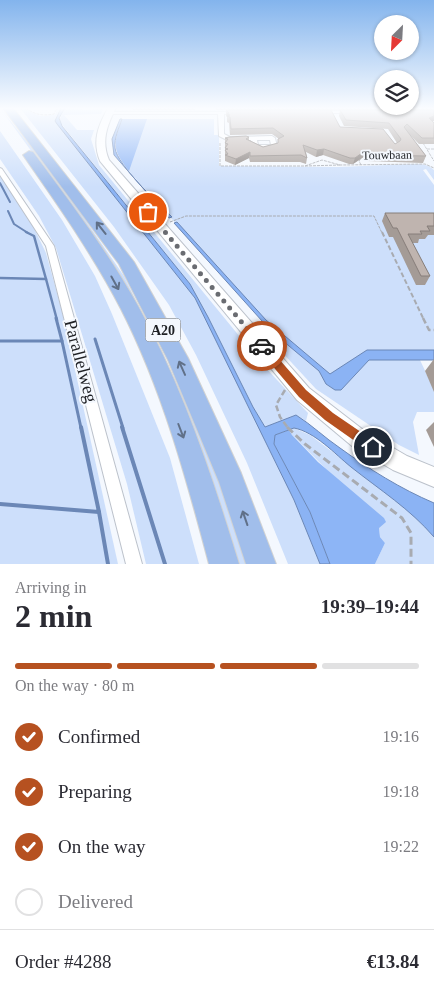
<!DOCTYPE html>
<meta charset="utf-8">
<style>
:root{--surface:#fff;--page:#f7f7f7;--text:#2b2b33;--muted:#7c7c81;--line:#e1e1e2;--accent:#b65120}
body{margin:0;font-family:Georgia,serif;background:var(--page);color:var(--text);height:100vh;display:flex;flex-direction:column;font-size:19px;white-space:nowrap}
*{box-sizing:border-box;margin:0}
p{font-size:16px;color:var(--muted)}
.icon{flex:none;width:28px;height:28px;fill:none;stroke:currentColor;stroke-width:2;stroke-linecap:round;stroke-linejoin:round}
.map{position:relative;height:564px;overflow:hidden}
.side{display:flex;flex-direction:column;background:var(--surface);flex:1}
.side>*{flex:none}
.needle{width:32px;rotate:204deg}
.fabs{position:absolute;left:374px;top:15px;display:grid;gap:10px}
.fabs a{display:grid;place-items:center;width:45px;height:45px;border-radius:50%;background:var(--surface);box-shadow:0 1px 4px #0004;font-size:25px}
.pin{position:absolute;display:grid;place-items:center;width:42px;height:42px;color:#fff;margin:-21px;border:2px solid #fff;border-radius:50%;box-shadow:0 1px 5px #0007}
.courier{position:absolute;display:grid;place-items:center;width:50px;height:50px;margin:-25px;border:4px solid #b65120;border-radius:50%;background:#fff;color:#222;box-shadow:0 1px 6px #0007}
.head em{font-style:normal;font-weight:700}
.head div{display:flex;flex-direction:column-reverse}
.head{display:flex;align-items:center;justify-content:space-between;height:85px;padding:0 15px}
h1{font-size:32px;font-weight:700;line-height:38px}
.bar{display:grid;grid-template-columns:repeat(4,1fr);gap:8px 5px;align-content:center;height:60px;padding:0 15px}
.bar i{height:6px;border-radius:4px;background:var(--line)}
.bar .current{background:var(--accent)}
.bar p{grid-column:span 4}
.line{display:flex;align-items:center;gap:12px;padding:0 15px;border-top:1px solid var(--line)}
.line div{flex:1}
ol{padding:0 15px;list-style:none}
li{display:flex;align-items:center;gap:15px;height:55px}
li p{margin-inline-start:auto}
li .icon{padding:5px;border-radius:50%;background:var(--accent);color:#fff;stroke-width:4}
li:last-child{color:var(--muted)}
li i{width:28px;height:28px;border:2px solid var(--line);border-radius:50%}
.map>svg:first-child{display:block}
</style>
<div class="map">
<svg width="434" height="564" viewBox="0 0 434 564">
<rect width="100%" height="100%" fill="#f4f8fe"/>
<g fill="#cddffb">
<path d="M0,108L57,179L124,276L200,431L250,564H233L191,430L53,181Z"/>
<path d="M20,108C34,108 33,121 55,114L58,108H61L56,121L57,124L195,298L294,500L320,564H288L247,463L196,355L169,305L114,227Z"/>
<path d="M65,108H77L84,110L104,108L101,114L64,115L77,130H94L91,139L99,165L263,365L308,413L306,421L296,415L265,427L253,407L208,317L190,284L59,121Z"/>
<path d="M121,119H214V135H219V166L338,167L412,164C421,164 428,164 434,170V180L426,169L423,170L434,185V355L368,353L331,379L266,323L125,167Z"/>
<path d="M0,131L62,220L95,276L112,314L170,458L199,564H146L127,484L56,248L39,216L0,159Z"/>
<path d="M0,172L32,224L46,253L62,311L118,564H0Z"/>
<path d="M273,332L319,371L326,384L335,390L341,389L369,360H420L434,390V412H417L413,422L419,455L399,445L316,389L267,336Z"/>
<path d="M294,428L310,435L387,493L422,522L434,537V564H375L385,543L380,537L379,528L335,478L292,435L289,430Z"/>
</g>
<g fill="#8db5f6">
<path d="M122,119H147L129,171C112,150 113,144 122,119Z"/>
<path d="M289,430L292,435L318,462L384,518L386,522L379,528L380,537L385,543L375,564H330L310,512L274,444L275,435Z"/>
</g>
<g fill="#8bb3f4" stroke="#6b87b6">
<path d="M61,108H65L59,118L62,126L190,284L208,317L253,407L265,427L296,415C312,425 325,438 340,448C369,469 401,489 434,503V537C410,509 380,490 351,467C335,454 315,432 294,428L275,435L274,444L310,512L330,564H320L294,500L195,298L57,124L55,121Z"/>
<path d="M120,119H122C119,128 114,138 115,148C117,165 159,204 172,217L169,218L114,155L112,139Z"/>
<path d="M177,222L266,320L330,374L367,350H434V360H369L341,390H335L326,384L319,371L271,331L174,223Z"/>
</g>
<g fill="none" stroke-linecap="round" stroke-linejoin="round">
<g stroke="#6b87b6" stroke-width="2">
<path d="M0,183L10,202"/>
<path d="M8,211L14,224L28,233"/>
</g>
<g stroke="#6b87b6" stroke-width="2.5">
<path d="M26,232L34,236L46,279"/>
<path d="M0,278L46,279L57,320"/>
</g>
<g stroke="#6b87b6" stroke-width="3">
<path d="M95,339L123,428"/>
<path d="M0,341H62L56,318"/>
<path d="M62,341L81,428"/>
</g>
<g stroke="#6b87b6" stroke-width="4">
<path d="M122,427L165,564"/>
<path d="M0,504L99,512L81,427"/>
<path d="M99,512L108,564"/>
</g>
<g stroke="#bcc2cb" stroke-width="2">
<g id="street">
<path d="M322,111H351L353,112L351,113H320V112Z"/>
<path d="M109,112H238V114H224V134L230,137L272,136L275,138L277,147C271,150 258,150 252,147L251,140L229,141L219,136L218,114H107V113ZM257,140H270L271,145H258Z"/>
<path d="M0,168L2,169L54,246L142,564H126L46,246L0,175Z"/>
</g>
</g>
<g stroke="#bcc2cb" stroke-width="2">
<path id="secondary" d="M108,108H116C107,125 101,141 109,160L309,388L366,432L407,456L434,467V487L393,470L352,446L297,400L100,161C92,141 98,126 108,108Z"/>
</g>
<g stroke="#d2d3d3" stroke-width="2">
<g id="highway">
<path d="M3,108H13L134,262L188,358L241,473L276,564H246L219,482L168,360L119,264Z"/>
<path d="M29,151L33,152C70,202 108,252 138,306C183,387 212,476 239,564H209C186,477 162,389 121,309C93,255 58,205 23,155Z"/>
</g>
</g>
<g stroke="#a8abb1" stroke-width="1" stroke-dasharray="3 1" stroke-linecap="butt">
<path d="M26,108C35,115 43,116 54,114L57,108"/>
<path d="M220,143V166H305L322,160L340,165L425,164L434,168"/>
<path d="M423,143L434,161"/>
<path d="M427,149H434"/>
<path d="M361,165L359,161L362,157"/>
<path d="M305,166L340,165"/>
<path d="M170,222L186,216H374L382,233"/>
</g>
<path stroke="#a8abb1" stroke-width="2" stroke-dasharray="5 2.5" stroke-linecap="butt" d="M382,232L424,320"/>
<g stroke="#a8abb1" stroke-width="2.5" stroke-dasharray="6 3" stroke-linecap="butt">
<path d="M423,318L429,330H434"/>
<path d="M285,390L276,405L280,417L288,428"/>
</g>
<path stroke="#a8abb1" stroke-width="3" stroke-dasharray="8 4" stroke-linecap="butt" d="M287,427L305,444L402,518L411,533V564"/>
<use href="#street" fill="#fff" fill-rule="evenodd"/>
<use href="#secondary" fill="#fff" fill-rule="evenodd"/>
<use href="#highway" fill="#a1beeb" fill-rule="evenodd"/>
</g>
<g fill="#a49b96">
<path d="M132,108H195V110H133Z"/>
<rect x="216" y="108" width="218" height="2"/>
<path d="M226,110L340,127L395,144L397,143L388,129L344,126L339,116L340,110L433,122L434,123V144H419L410,135L426,156L423,163L367,161L365,156L353,164H349L323,155L316,157L306,152L307,158L306,164L300,162H250L249,158L235,165L225,161V138L249,137V140L263,147L278,143L279,139L272,134L230,135L229,123L227,122V117L226,116Z"/>
<path d="M385,213H434V235H428L425,239H419L418,243H412L430,276L425,285H416L393,237H389L382,221Z"/>
<path d="M434,359V392L425,371Z"/>
<path d="M434,422V447L426,430Z"/>
</g>
<g fill="#867e7a">
<path d="M434,116V121L427,124L429,118Z"/>
<path d="M324,149L323,155L316,157L317,150Z"/>
<path d="M366,150L365,156L353,164L355,158Z"/>
<path d="M250,152L249,158L235,165L236,159Z"/>
</g>
<g fill="#bfb4af" stroke="#867e7a">
<path d="M226,110H331L340,127L383,129L395,144L400,141L401,139L389,123L346,120L340,110H434V116L429,118L434,123V138H422L407,124L404,127L426,156L369,155L366,150L355,158H350L324,149L317,150L303,145L307,158L301,155L250,156V152L236,159L225,155L228,154L225,150L228,149L225,148L228,144L225,143L228,139L225,138L229,137L246,136L249,137L246,139L263,147L278,143V139L284,136L273,128L231,129L230,117L227,116L230,115L227,114L229,113Z"/>
<path d="M385,213H434V226H427L430,231H420L422,234H408L430,276H421L397,228H393Z"/>
</g>
<defs><path id="oneway-shaft" d="M-6 0H5M1.5-3L5.5 0L1.5 3" fill="none" stroke-width="1.6" stroke-linecap="round" stroke-linejoin="round" transform="scale(1.25)"/></defs>
<g stroke="#607088">
<use href="#oneway-shaft" transform="translate(101 228) rotate(-128)"/>
<use href="#oneway-shaft" transform="translate(115 283) rotate(61)"/>
<use href="#oneway-shaft" transform="translate(182 368) rotate(-114)"/>
<use href="#oneway-shaft" transform="translate(181 431) rotate(69)"/>
<use href="#oneway-shaft" transform="translate(245 518) rotate(-109)"/>
</g>
<linearGradient id="sky" x2="0" y2="1"><stop stop-color="#83b4ed"/><stop offset="0.58" stop-color="#fafcff"/><stop offset="1" stop-color="#fafcff" stop-opacity="0"/></linearGradient>
<rect width="434" height="187" fill="url(#sky)"/>
<path fill="#b65120" d="M262,342L265,343L306,390L333,413L377,443L379,447L377,451L373,453L369,451L325,420L299,397L258,349V343Z"/>
<g fill="none" stroke-linecap="round" stroke-linejoin="round">
<path stroke="#6a6c71" stroke-width="5" stroke-dasharray="0 9" d="M148,212L262,346"/>
</g>
<g text-anchor="middle" stroke-width="4" stroke-linejoin="round" paint-order="stroke">
<g font-size="12" fill="#1f2125" stroke="#f4f8fe">
<text transform="translate(387 155) rotate(-1)" y="4">Touwbaan</text>
</g>
<rect fill="#f4f8fe" stroke="#5f6266" stroke-width="1" x="145.5" y="318.5" width="35" height="23" rx="4"/>
<g font-size="14" font-weight="bold" fill="#1f2125">
<text x="163" y="335">A20</text>
</g>
<g font-size="18" fill="#1f2125" stroke="#f4f8fe">
<text transform="translate(81 361) rotate(75)" y="6">Parallelweg</text>
</g>
</g>
</svg>
<div class="fabs">
<a><svg class="needle" viewBox="-14 -14 28 28"><path d="M0-13l5 13h-10z" fill="#e53935"/><path d="M0 13l5-13h-10z" fill="#7c7c81"/></svg></a>
<a><svg class="icon" aria-label="layers" viewBox="0 0 24 24"><path d="M12 4l9 5-9 5-9-5zM3 14l9 5 9-5"/></svg></a>
</div>
<div class="pin" style="left:148px;top:212px;background:#ea580c"><svg class="icon" aria-label="bag" viewBox="0 0 24 24"><path d="M5 8h14l-1 12H6zM9 8a3 3 0 0 1 6 0"/></svg></div>
<div class="pin" style="left:373px;top:447px;background:#1f2937"><svg class="icon" aria-label="home" viewBox="0 0 24 24"><path d="M3 11l9-7 9 7M6 9v11h12V9"/></svg></div>
<div class="courier" style="left:262px;top:346px"><svg class="icon" aria-label="car" viewBox="0 0 24 24"><path d="M5 17H2v-5l4-1 3-4h7l3 4 3 1v5h-3M9 17h6M6 11h13"/><circle cx="7" cy="17" r="2"/><circle cx="17" cy="17" r="2"/></svg></div>
</div>
<section class="side">
<div class="head"><div><h1>2 min</h1><p>Arriving in</p></div><em>19:39–19:44</em></div>
<div class="bar"><i class="current"></i><i class="current"></i><i class="current"></i><i></i><p>On the way · 80 m</p></div>
<ol>
<li><svg class="icon" aria-label="check" viewBox="0 0 24 24"><path d="M5 12l5 5 9-10"/></svg>Confirmed<p>19:16</p></li>
<li><svg class="icon" aria-label="check" viewBox="0 0 24 24"><path d="M5 12l5 5 9-10"/></svg>Preparing<p>19:18</p></li>
<li><svg class="icon" aria-label="check" viewBox="0 0 24 24"><path d="M5 12l5 5 9-10"/></svg>On the way<p>19:22</p></li>
<li><i></i>Delivered</li>
</ol>
<div class="line" style="height:65px"><div>Order #4288</div><b>€13.84</b></div>
</section>
